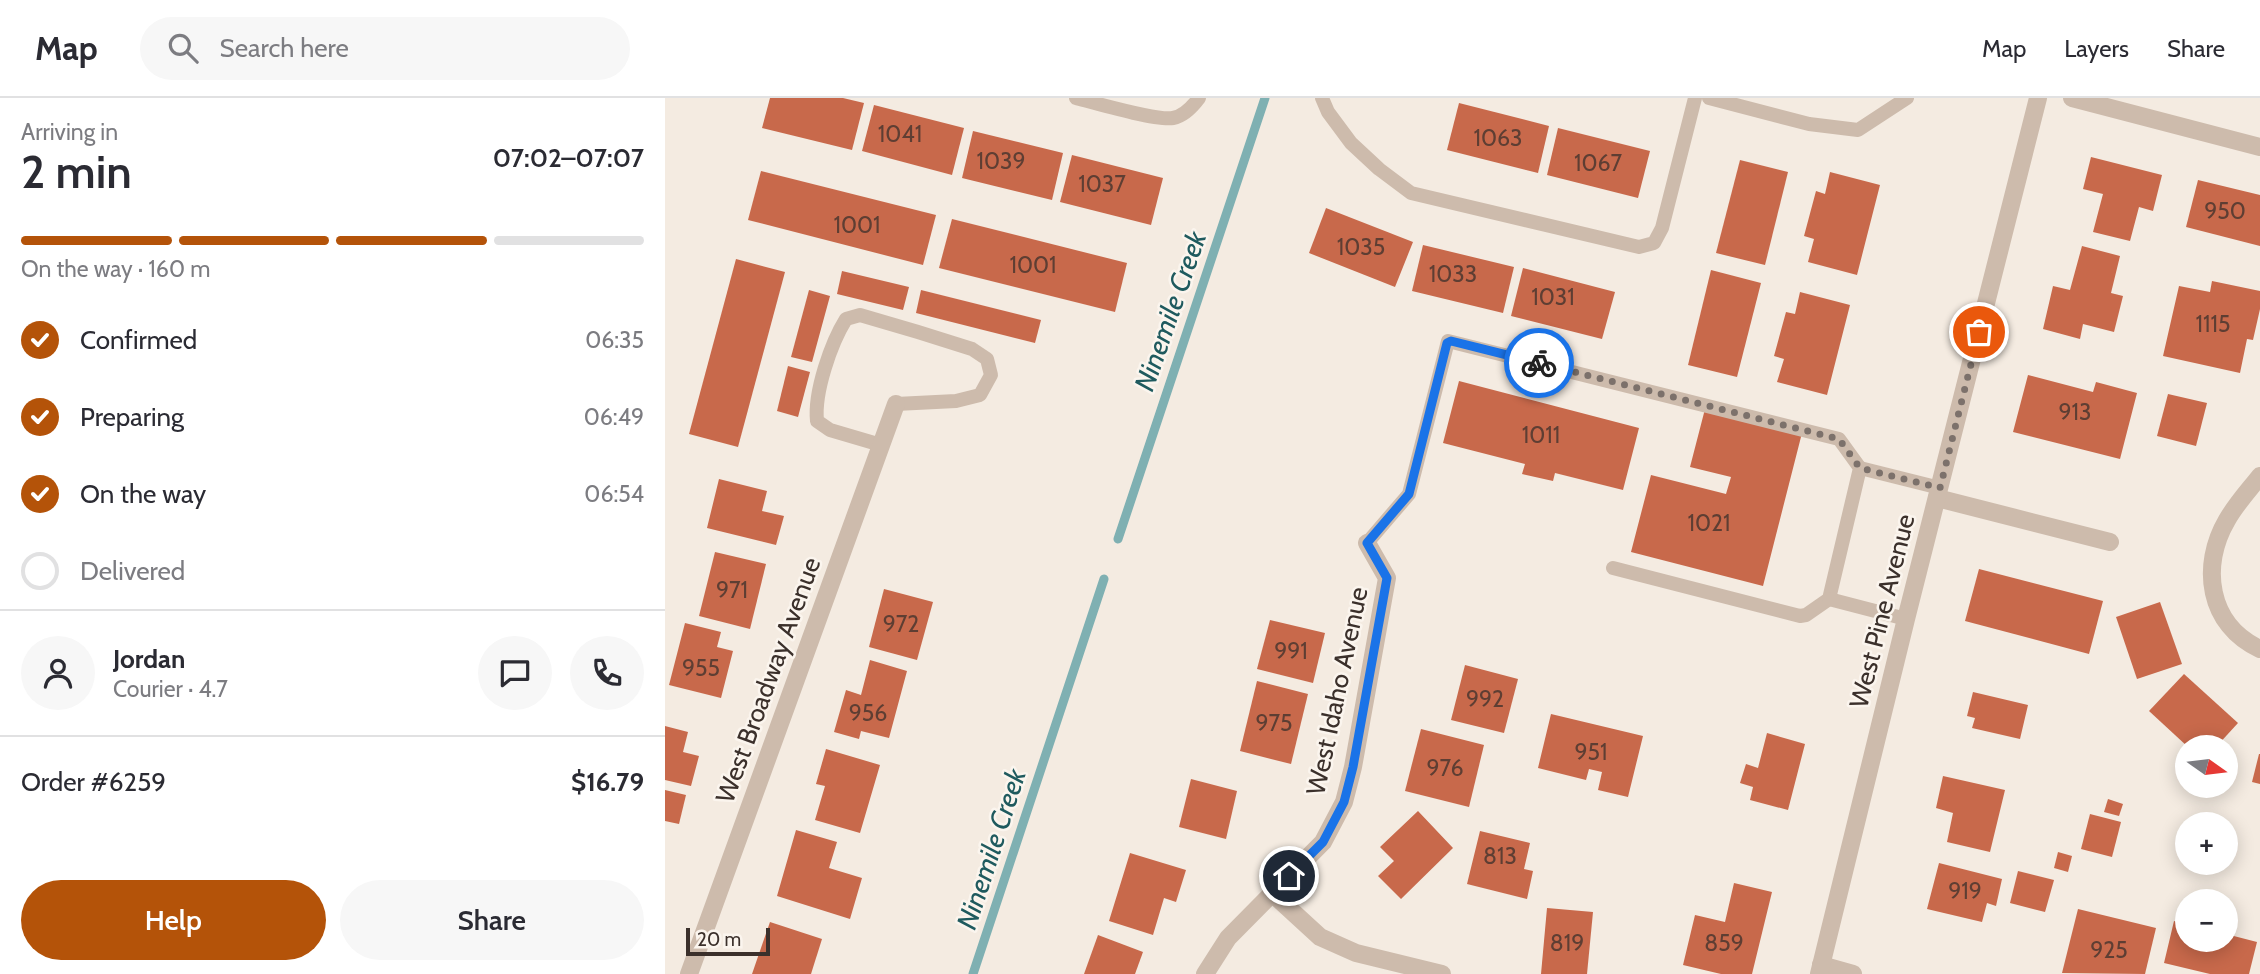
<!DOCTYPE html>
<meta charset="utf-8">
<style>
:root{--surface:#fff;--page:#f7f7f7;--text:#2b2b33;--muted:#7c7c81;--line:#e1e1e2;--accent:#b45309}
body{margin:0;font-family:Cabin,sans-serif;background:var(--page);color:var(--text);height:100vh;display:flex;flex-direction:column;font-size:26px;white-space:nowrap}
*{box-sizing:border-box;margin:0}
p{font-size:23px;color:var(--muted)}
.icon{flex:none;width:38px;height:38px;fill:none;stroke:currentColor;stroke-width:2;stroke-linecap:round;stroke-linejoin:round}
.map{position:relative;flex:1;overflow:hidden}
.side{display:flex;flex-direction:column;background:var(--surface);width:665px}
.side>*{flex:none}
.needle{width:46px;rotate:104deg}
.tools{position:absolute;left:1510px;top:637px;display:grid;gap:14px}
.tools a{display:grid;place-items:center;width:63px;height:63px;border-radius:50%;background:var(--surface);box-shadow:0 4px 18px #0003;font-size:35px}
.scale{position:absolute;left:21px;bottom:18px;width:84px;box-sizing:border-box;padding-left:7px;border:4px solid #3b302b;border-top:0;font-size:19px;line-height:24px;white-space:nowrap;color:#3b302b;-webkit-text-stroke:5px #fbf5ee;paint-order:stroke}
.pin{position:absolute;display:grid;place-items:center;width:60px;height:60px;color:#fff;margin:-30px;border:4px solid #fff;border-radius:50%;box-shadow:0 2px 7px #0007}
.courier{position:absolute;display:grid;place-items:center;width:70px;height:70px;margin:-35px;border:5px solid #1a73e8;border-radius:50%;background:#fff;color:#222;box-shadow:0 2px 9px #0007}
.overview em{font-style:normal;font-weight:600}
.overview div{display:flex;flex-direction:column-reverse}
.overview{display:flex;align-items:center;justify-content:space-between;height:119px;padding:0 21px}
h1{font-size:46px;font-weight:600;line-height:52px}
.bar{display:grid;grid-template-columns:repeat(4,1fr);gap:10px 7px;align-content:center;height:84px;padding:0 21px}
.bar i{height:9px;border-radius:5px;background:var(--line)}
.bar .current{background:var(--accent)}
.bar p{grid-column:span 4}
.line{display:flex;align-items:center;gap:18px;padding:0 21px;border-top:2px solid var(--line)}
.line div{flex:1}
.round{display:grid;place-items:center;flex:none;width:74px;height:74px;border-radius:37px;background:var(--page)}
ol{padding:0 21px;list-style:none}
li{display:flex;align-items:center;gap:21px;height:77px}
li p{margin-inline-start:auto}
li .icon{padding:7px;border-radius:50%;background:var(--accent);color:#fff;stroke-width:4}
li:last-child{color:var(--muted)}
li i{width:38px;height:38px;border:4px solid var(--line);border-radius:50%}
.button{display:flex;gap:14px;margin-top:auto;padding:14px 21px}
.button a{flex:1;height:80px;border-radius:42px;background:var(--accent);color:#fff;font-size:28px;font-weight:600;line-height:80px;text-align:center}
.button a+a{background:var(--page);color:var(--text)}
header{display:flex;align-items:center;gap:42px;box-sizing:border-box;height:98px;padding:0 35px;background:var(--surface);border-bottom:2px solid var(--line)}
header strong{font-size:33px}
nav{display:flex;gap:38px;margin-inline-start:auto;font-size:24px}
.search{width:490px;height:63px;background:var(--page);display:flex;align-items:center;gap:18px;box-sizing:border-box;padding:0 24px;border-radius:38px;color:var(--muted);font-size:26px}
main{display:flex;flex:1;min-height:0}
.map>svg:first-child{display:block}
</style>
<header>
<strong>Map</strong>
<div class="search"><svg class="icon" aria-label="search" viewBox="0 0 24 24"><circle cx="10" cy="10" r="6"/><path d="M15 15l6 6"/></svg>Search here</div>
<nav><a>Map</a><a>Layers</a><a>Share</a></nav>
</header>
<main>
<section class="side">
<div class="overview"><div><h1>2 min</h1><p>Arriving in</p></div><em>07:02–07:07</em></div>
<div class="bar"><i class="current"></i><i class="current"></i><i class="current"></i><i></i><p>On the way · 160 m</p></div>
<ol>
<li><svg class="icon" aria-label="check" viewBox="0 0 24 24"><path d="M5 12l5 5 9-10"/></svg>Confirmed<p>06:35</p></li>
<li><svg class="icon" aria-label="check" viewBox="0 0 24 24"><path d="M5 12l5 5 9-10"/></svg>Preparing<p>06:49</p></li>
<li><svg class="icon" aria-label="check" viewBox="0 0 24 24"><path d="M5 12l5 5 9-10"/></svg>On the way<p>06:54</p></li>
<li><i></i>Delivered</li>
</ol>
<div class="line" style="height:126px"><a class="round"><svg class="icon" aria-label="person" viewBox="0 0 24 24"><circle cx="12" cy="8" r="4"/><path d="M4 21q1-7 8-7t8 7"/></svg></a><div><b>Jordan</b><p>Courier · 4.7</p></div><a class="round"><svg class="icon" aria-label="chat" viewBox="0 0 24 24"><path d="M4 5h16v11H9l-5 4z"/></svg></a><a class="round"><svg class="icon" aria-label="phone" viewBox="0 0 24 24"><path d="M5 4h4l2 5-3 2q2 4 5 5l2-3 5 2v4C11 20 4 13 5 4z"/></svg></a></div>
<div class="line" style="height:91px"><div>Order #6259</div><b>$16.79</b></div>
<div class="button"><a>Help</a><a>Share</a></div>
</section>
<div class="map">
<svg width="1595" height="876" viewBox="0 0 1595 876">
<rect width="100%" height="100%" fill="#f4ebe1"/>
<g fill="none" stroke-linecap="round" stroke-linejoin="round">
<g stroke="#7fb0b2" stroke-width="9">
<path d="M453,441L600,0"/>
<path d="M308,876L439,481"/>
</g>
</g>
<g fill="#c8694b">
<path d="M105,0H178L199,5L187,52L97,30Z"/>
<path d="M794,5L884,28L873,75L782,52Z"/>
<path d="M209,7L299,30L287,77L197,53Z"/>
<path d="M893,30L985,53L973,100L882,77Z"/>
<path d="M308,33L398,55L387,102L297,80Z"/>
<path d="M407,57L498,80L486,127L395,104Z"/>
<path d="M1426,59L1497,77L1488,113L1474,109L1465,143L1428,134L1438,96L1418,91Z"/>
<path d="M1075,62L1123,74L1100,167L1051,155Z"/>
<path d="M96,73L271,117L258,167L83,122Z"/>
<path d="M1165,74L1215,87L1192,177L1143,164L1149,141L1139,138L1151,93L1160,96Z"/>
<path d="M1533,82L1595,97V148L1521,129Z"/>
<path d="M661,110L748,144L730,189L644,155Z"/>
<path d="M287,121L462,165L450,214L274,170Z"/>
<path d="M758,147L849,169L838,215L747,193Z"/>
<path d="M1417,148L1455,158L1446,195L1458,198L1449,234L1418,226L1415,241L1378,231L1388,188L1405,192Z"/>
<path d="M71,161L120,174L73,349L24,336Z"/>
<path d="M858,170L950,194L937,241L846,218Z"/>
<path d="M1046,172L1096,185L1072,279L1023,267Z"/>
<path d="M177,173L244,189L238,212L172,196Z"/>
<path d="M1547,183L1595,193V211L1588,242L1582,241L1575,275L1498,258L1514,188L1545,194Z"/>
<path d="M144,192L165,198L147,264L126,259Z"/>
<path d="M256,192L376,222L370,245L251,215Z"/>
<path d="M1135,194L1185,207L1162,297L1112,284L1119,261L1109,258L1121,214L1130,216Z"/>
<path d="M123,268L145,274L133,319L112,313Z"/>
<path d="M1363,277L1428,294L1431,284L1472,295L1455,361L1348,334Z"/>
<path d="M794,283L974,330L958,392L890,375L888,383L857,376L860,366L778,345Z"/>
<path d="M1503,296L1542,305L1531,348L1492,338Z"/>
<path d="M1040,311L1137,335L1098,488L966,454L986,377L1061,396L1066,379L1025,369Z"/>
<path d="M54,381L102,393L97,413L119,418L111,447L42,430Z"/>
<path d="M50,454L101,466L85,531L34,518Z"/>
<path d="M1314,471L1438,503L1424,556L1300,523Z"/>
<path d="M219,491L268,504L252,562L204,549Z"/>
<path d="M1495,504L1517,566L1472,581L1451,519Z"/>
<path d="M605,522L660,535L648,585L592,571Z"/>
<path d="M20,525L56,534L52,549L68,553L56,600L4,587Z"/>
<path d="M205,562L242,573L224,640L196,633L194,641L169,634L181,592L196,597Z"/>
<path d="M800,567L853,581L839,635L786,622Z"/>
<path d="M1519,576L1573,625L1551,649H1523L1484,613Z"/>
<path d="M592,583L643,596L626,666L575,653Z"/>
<path d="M1308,594L1363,607L1355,641L1307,630L1310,620L1302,618Z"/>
<path d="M886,616L978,638L963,699L933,692L937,674L924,671L921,682L873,670Z"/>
<path d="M0,628L23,634L18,654L34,658L26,688L0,682Z"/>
<path d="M756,631L819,647L804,709L740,693Z"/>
<path d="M1102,635L1140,646L1123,712L1085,702L1088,689L1075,685L1081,666L1093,670Z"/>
<path d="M161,651L215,667L195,735L150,722L160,688L151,686Z"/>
<path d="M1594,656H1595V686L1587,684Z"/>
<path d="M1278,678L1340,692L1325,754L1282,744L1288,715L1271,710Z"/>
<path d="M526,681L572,693L561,741L514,729Z"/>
<path d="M0,692L21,697L14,726L0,723Z"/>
<path d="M1443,701L1458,706L1454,718L1439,714Z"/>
<path d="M753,713L788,750L736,801L713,778L729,763L715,749Z"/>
<path d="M1425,716L1456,724L1447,759L1416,751Z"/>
<path d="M131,732L172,744L164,770L197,780L185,821L112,798Z"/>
<path d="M815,733L865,745L859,771L868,773L862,801L802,786Z"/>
<path d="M1393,754L1407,758L1403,774L1389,770Z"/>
<path d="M465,755L521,772L511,804L499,800L488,837L444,823Z"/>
<path d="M1274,765L1337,781L1331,808L1322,805L1317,824L1262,811Z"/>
<path d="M1353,773L1389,782L1380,814L1345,805Z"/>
<path d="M1069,785L1107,794L1087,876H1056L1018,867L1030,817L1060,824Z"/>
<path d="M882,810L928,814L922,876H876Z"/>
<path d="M1413,811L1491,830L1480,876L1397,875Z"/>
<path d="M1509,823L1522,826V842H1561V836L1592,844L1584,876H1545L1499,865Z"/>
<path d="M105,824L157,841L146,876H87Z"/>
<path d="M433,837L478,854L470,876H419Z"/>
</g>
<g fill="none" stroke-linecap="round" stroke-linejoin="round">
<g stroke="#cdbbac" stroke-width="14">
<path d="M411,0C430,5 492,23 508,20C519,18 528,8 534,0"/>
<path d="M657,0L663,14L686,45L714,71L746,95L974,149L989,145L997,130L1030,0"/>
<path d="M1044,0L1144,26L1193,32L1242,0"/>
<path d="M216,347L165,332L152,323C149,294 166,245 181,221L195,217L253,234L307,251L322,261L326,277L315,297L291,303L231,306"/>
<path d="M1195,370L1275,390"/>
<path d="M702,445L744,396L783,243L1174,341L1195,370L1164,501L1141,517L1135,518L948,470"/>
<path d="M1164,501L1241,521"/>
</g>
<g stroke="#cdbbac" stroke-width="18">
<path d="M1407,0L1595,49"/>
<path d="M1595,378C1584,392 1571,406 1562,422C1535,468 1543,527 1595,551"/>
<path d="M1272,400L1445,444"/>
<path d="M607,795L655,839L691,855L777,876"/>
<path d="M1156,867L1188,876"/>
<path d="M24,876L231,306"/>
<path d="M540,876L563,840L658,744L679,704L688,669L722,480L702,445"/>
</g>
<path stroke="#cdbbac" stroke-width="18" d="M1154,876L1241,521L1373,0"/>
</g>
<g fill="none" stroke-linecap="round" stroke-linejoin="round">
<path stroke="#7c716b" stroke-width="7" stroke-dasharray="0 12.6" d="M874,265L1174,341L1195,370L1275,390L1314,234"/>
<path stroke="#1a73e8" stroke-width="9" d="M624,778L658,744L679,704L688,669L722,480L702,445L744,396L782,245L786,243L874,265"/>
</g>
<g text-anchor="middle" stroke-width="5" stroke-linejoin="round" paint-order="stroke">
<g font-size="23" fill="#5e3e33">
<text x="235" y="44">1041</text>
<text x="833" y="48">1063</text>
<text x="336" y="71">1039</text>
<text x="933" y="73">1067</text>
<text x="437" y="94">1037</text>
<text x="1560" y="121">950</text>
<text x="192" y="135">1001</text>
<text x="696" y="157">1035</text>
<text x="368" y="175">1001</text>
<text x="788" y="184">1033</text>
<text x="888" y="207">1031</text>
<text x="1548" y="234">1115</text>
<text x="1410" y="322">913</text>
<text x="876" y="345">1011</text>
<text x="1044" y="433">1021</text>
<text x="67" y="500">971</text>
<text x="236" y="534">972</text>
<text x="626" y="561">991</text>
<text x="36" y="578">955</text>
<text x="820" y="609">992</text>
<text x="203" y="623">956</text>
<text x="609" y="633">975</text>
<text x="926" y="662">951</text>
<text x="780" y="678">976</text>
<text x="835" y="766">813</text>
<text x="1300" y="801">919</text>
<text x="902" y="853">819</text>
<text x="1059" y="853">859</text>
<text x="1444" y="860">925</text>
</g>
<g font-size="26" fill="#3b302b" stroke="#fbf5ee">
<text transform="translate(1217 513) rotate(-76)" y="9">West Pine Avenue</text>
<text transform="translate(103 582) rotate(-70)" y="9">West Broadway Avenue</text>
<text transform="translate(672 593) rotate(-78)" y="9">West Idaho Avenue</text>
</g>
<g font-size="28" font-style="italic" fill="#1f5a5e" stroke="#fbf5ee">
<text transform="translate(505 213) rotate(-71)" y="10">Ninemile Creek</text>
<text transform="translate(326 751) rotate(-72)" y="10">Ninemile Creek</text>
</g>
</g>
</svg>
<div class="tools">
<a><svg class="needle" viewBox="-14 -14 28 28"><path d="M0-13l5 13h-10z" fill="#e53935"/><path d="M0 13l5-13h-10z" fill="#7c7c81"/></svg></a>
<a>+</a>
<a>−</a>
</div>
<div class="scale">20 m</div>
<div class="pin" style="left:1314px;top:234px;background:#ea580c"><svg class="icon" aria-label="bag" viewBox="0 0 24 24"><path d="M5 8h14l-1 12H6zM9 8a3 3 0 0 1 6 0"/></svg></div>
<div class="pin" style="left:624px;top:778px;background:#1f2937"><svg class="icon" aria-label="home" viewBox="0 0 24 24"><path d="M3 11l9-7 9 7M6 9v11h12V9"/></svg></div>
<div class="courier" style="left:874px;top:265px"><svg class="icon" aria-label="bike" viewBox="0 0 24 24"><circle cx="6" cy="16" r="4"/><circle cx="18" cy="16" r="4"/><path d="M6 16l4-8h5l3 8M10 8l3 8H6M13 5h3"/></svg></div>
</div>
</main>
